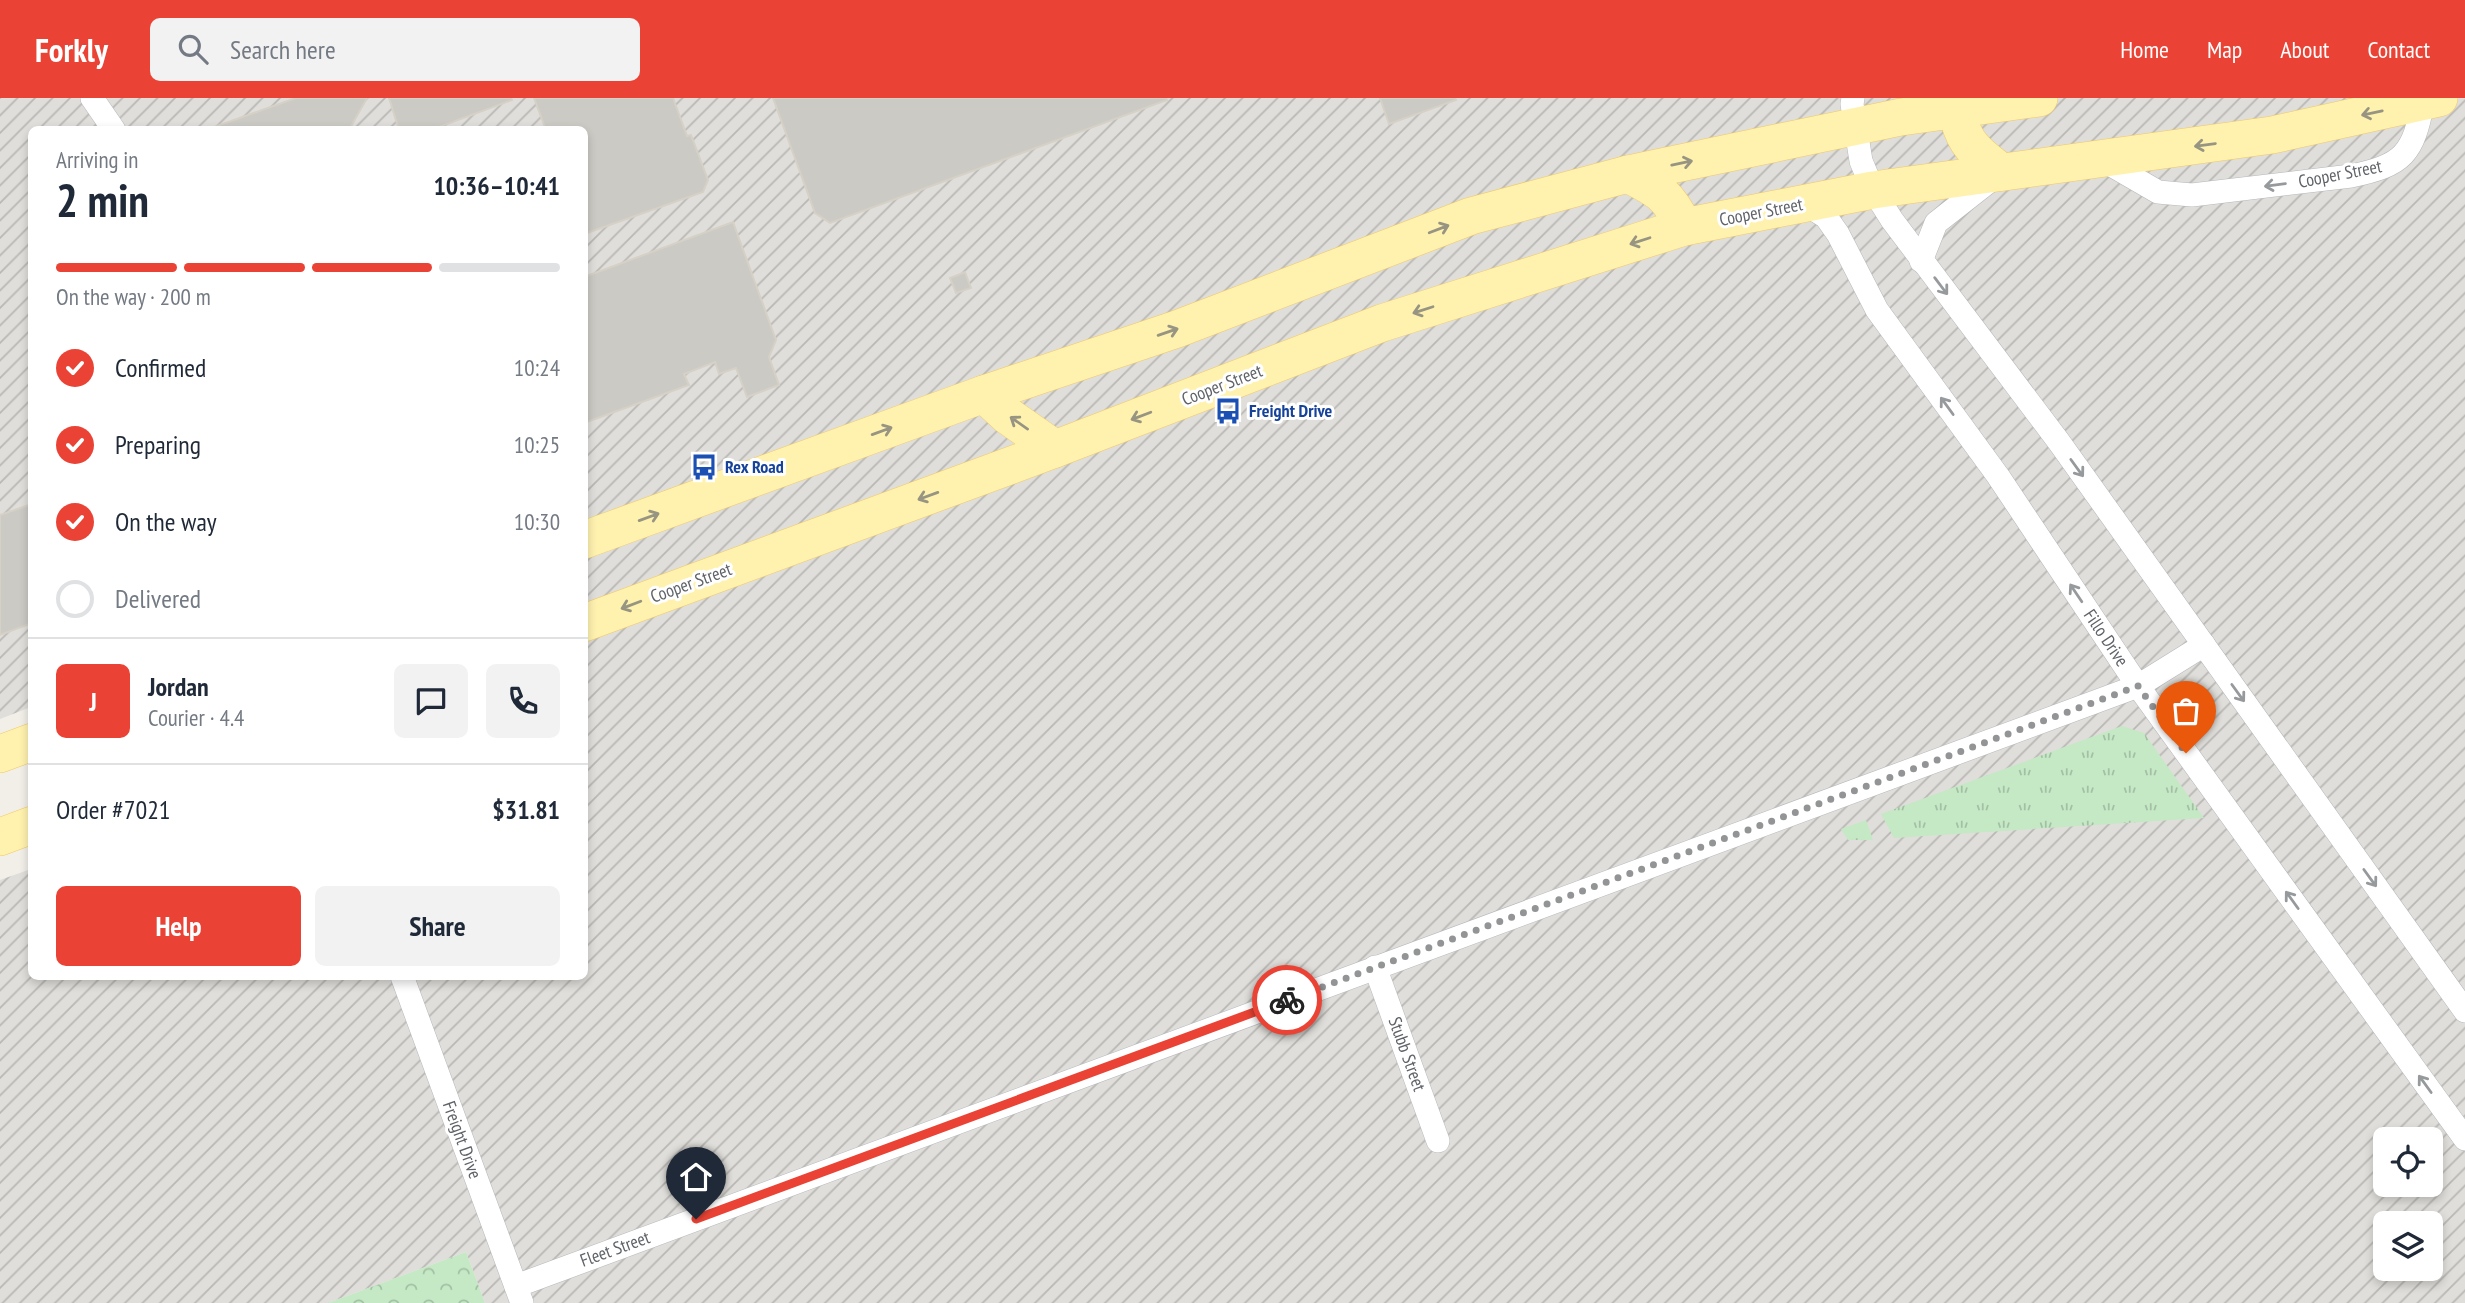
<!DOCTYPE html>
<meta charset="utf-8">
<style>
:root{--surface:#fff;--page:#f2f2f3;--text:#1f2937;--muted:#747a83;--line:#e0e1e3;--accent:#ea4335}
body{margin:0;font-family:"PT Sans Narrow",sans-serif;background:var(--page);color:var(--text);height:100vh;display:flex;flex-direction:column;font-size:26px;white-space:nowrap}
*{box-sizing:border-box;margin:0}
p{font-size:23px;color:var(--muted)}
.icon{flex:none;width:38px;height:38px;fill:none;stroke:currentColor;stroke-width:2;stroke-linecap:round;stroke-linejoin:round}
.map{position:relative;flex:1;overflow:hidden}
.details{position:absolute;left:28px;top:28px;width:560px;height:854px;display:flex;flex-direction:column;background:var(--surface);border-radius:10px;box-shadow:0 4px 10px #0003}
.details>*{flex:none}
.tools{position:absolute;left:2373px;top:1029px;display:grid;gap:14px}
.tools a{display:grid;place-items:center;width:70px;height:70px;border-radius:10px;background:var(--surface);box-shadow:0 4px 10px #0003;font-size:35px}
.pin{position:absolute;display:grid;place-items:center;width:60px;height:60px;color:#fff;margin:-72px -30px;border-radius:50% 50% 50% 0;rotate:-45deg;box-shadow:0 0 7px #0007}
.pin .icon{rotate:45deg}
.courier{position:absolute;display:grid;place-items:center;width:70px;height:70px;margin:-35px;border:5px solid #ea4335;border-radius:50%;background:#fff;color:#222;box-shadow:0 2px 9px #0007}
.head em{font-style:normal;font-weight:800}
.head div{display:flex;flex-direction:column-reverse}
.head{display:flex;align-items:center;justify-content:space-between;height:119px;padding:0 28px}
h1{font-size:46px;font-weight:800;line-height:52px}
.bar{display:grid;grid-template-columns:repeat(4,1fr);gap:10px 7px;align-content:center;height:84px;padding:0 28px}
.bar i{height:9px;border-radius:5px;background:var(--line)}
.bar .selected{background:var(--accent)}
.bar p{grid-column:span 4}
.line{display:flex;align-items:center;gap:18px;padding:0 28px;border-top:2px solid var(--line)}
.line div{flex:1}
.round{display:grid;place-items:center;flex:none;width:74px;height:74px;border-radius:10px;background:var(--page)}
ol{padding:0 28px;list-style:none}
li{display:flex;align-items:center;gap:21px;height:77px}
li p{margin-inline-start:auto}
li .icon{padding:7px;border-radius:50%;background:var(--accent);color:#fff;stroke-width:4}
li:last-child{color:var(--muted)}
li i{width:38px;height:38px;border:4px solid var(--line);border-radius:50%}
.cta{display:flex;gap:14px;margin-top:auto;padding:14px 28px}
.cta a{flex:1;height:80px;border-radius:10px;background:var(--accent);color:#fff;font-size:28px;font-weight:800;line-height:80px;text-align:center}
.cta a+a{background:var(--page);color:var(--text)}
header{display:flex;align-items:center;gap:42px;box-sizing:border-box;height:98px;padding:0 35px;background:var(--accent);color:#fff}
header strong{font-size:33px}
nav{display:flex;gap:38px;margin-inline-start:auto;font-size:24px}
.search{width:490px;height:63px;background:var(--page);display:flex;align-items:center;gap:18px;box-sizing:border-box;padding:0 24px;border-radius:10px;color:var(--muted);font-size:26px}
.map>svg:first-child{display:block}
</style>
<header>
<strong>Forkly</strong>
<div class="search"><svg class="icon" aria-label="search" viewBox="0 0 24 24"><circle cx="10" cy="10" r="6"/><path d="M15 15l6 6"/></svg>Search here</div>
<nav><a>Home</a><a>Map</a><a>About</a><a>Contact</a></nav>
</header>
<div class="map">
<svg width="2465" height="1205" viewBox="0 0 2465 1205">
<defs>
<pattern id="industrial-furrows" width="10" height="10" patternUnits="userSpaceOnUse" patternTransform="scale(1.75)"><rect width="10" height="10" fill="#e0deda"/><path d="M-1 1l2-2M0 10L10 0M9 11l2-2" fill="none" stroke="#b9b8b5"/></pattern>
<pattern id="grass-tufts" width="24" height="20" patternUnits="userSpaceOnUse" patternTransform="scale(1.75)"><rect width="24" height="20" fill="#c5e8c5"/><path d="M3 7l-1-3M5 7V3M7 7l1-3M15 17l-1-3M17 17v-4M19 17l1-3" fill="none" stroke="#a3c0a4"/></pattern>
<pattern id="park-crowns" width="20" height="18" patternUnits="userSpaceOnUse" patternTransform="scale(1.75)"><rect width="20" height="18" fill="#c5e8c5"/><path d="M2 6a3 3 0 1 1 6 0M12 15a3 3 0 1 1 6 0" fill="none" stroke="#a3c0a4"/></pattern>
</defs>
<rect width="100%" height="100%" fill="#f1efe8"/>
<path fill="url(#industrial-furrows)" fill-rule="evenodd" d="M0,0H2465V1205H485L466,1154L328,1205H0V782L31,771L32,878H584V32H32L31,609L0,621ZM2385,1041H2431V1087H2385ZM2385,1125H2431V1171H2385Z"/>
<g fill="url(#grass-tufts)">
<path d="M2122,628L2144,635L2204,720L1894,740L1881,716Z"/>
<path d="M1866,722L1873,742H1848L1841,731Z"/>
</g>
<path fill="url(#park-crowns)" d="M466,1154L485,1205H328Z"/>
<g fill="#cccac5" stroke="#d6d1c6" stroke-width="2">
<path d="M296,0H367L349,32H215L214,29Z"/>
<path d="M389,0H511L512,2L431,32H399Z"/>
<path d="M534,0H673L687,38L691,37L708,82L703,94L584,136V32H546Z"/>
<path d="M773,0H1166L1167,2L830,125L815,115Z"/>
<path d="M1380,0H1455L1456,2L1389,26Z"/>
<path d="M733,124L776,242L769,259L779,287L747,299L736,270L719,276L715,264L684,276L689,287L584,325V179Z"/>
<path d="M965,174L971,190L956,195L950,180Z"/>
<path d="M32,406V525L0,537V417Z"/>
</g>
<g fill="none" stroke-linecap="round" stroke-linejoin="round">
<g stroke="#b5b8bc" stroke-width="24">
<g id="street">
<path d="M92,0L114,32"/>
<path d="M1853,0L1852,6L1861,63L1873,92L1892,122L2059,344L2465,913"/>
<path d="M2101,61L2158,94L2192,97L2351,78C2404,67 2413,56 2423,4"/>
<path d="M1805,106L1826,119L1838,136L1877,212L1998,378L2138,588L2465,1041"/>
<path d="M1921,163L1936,125L1996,78"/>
<path d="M1375,869L1438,1043"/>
<path d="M402,878L522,1205"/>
<path d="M516,1188L2138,588L2204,547"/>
</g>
</g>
<g stroke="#f2c960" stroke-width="38">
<g id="primary">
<path d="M1966,10L1959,22C1966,49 1980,57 2001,74"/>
<path d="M1628,76C1659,92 1668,96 1684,129"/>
<path d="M984,296L1008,318L1055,351"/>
<path d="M584,442L984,296L1177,231L1471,118L1628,76L1901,19L2039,0"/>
<path d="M584,525L1055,351L1382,225L1684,129L1873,92L2272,37L2439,0"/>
<path d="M0,656L32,644"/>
<path d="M0,739L32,727"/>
</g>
</g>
<use href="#street" stroke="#fff" stroke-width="23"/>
<use href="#primary" stroke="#fff2af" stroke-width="37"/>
</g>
<defs><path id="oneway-shaft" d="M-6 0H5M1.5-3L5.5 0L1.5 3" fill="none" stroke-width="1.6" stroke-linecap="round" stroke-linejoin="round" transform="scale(1.75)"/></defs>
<g stroke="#979581">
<use href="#oneway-shaft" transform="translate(2372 15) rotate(168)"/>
<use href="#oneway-shaft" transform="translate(2205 47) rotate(172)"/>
<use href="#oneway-shaft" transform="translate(1682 65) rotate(-12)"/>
<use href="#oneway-shaft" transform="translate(1439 131) rotate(-21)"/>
<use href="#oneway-shaft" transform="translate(1640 143) rotate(162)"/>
<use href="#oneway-shaft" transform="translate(1423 212) rotate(162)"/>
<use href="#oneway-shaft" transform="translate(1168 234) rotate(-19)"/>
<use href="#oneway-shaft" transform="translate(1141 318) rotate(159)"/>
<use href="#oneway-shaft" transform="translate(1019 325) rotate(-145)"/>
<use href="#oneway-shaft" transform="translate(882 333) rotate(-20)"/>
<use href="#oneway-shaft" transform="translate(928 398) rotate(160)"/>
<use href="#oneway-shaft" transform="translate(649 419) rotate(-20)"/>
<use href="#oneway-shaft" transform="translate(631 507) rotate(159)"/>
</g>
<g stroke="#979a9d">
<use href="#oneway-shaft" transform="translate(2275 87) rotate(173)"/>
<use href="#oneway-shaft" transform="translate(1941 188) rotate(53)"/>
<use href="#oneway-shaft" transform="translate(1947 308) rotate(-126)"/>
<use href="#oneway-shaft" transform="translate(2077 370) rotate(54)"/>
<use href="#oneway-shaft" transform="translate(2076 495) rotate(-124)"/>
<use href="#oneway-shaft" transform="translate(2238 595) rotate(54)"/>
<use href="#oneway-shaft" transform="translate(2370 780) rotate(54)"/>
<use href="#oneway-shaft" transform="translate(2292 802) rotate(-126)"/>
<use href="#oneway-shaft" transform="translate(2425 986) rotate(-126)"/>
</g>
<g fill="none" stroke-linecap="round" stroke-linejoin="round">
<path stroke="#929495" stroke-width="7" stroke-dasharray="0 12.6" d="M1287,902L2138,588L2186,655"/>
<path stroke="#ea4335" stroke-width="9" d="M696,1121L1287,902"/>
</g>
<defs>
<g id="bus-bare" transform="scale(2.1)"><path d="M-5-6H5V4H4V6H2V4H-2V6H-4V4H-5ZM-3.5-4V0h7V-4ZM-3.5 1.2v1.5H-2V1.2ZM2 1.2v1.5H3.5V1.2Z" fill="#1a4fb4" stroke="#fff" stroke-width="2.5" paint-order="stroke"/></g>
</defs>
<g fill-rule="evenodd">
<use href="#bus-bare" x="1228" y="313"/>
<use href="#bus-bare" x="704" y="369"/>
</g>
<g text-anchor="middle" stroke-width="6" stroke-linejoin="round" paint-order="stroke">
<g font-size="18" fill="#5f6368" stroke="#fff">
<text transform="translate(2340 76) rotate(-11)" y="6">Cooper Street</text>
<text transform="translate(1761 114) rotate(-11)" y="6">Cooper Street</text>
<text transform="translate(1222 287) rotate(-21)" y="6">Cooper Street</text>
<text transform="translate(691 485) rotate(-20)" y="6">Cooper Street</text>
<text transform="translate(2106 540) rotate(56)" y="6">Fillo Drive</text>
<text transform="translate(1407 956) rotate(70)" y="6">Stubb Street</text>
<text transform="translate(462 1042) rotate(70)" y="6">Freight Drive</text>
<text transform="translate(615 1151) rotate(-20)" y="6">Fleet Street</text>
</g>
<g font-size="18" font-weight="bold" fill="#164399" stroke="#fff" text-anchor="start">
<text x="1249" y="319">Freight Drive</text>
<text x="725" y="375">Rex Road</text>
</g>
</g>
</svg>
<div class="tools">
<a><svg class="icon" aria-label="locate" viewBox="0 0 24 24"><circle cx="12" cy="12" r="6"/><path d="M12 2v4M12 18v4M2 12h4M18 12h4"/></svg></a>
<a><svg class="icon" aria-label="layers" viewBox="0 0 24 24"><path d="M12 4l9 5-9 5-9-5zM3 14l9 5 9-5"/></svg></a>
</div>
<div class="pin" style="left:2186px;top:655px;background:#ea580c"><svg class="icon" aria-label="bag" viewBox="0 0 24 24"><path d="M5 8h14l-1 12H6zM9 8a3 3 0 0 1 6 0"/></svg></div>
<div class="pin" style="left:696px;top:1121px;background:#1f2937"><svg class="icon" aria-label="home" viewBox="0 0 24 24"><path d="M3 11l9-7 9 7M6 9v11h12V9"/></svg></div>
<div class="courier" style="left:1287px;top:902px"><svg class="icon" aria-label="bike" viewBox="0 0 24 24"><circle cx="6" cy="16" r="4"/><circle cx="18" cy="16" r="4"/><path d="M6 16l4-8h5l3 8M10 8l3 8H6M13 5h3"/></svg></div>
<section class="details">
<div class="head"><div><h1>2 min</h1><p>Arriving in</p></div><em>10:36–10:41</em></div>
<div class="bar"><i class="selected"></i><i class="selected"></i><i class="selected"></i><i></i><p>On the way · 200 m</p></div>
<ol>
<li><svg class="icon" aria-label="check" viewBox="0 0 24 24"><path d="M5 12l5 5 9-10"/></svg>Confirmed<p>10:24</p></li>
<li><svg class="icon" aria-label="check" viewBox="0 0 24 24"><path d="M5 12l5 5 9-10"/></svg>Preparing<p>10:25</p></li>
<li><svg class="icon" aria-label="check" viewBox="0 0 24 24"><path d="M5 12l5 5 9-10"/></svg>On the way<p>10:30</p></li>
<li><i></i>Delivered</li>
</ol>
<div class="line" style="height:126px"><b class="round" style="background:var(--accent);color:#fff">J</b><div><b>Jordan</b><p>Courier · 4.4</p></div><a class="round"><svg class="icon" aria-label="chat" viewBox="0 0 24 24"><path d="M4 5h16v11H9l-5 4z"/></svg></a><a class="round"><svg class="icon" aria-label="phone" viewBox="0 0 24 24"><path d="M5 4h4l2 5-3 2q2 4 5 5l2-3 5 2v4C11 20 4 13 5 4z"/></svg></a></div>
<div class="line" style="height:91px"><div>Order #7021</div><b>$31.81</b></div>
<div class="cta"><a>Help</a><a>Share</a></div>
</section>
</div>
